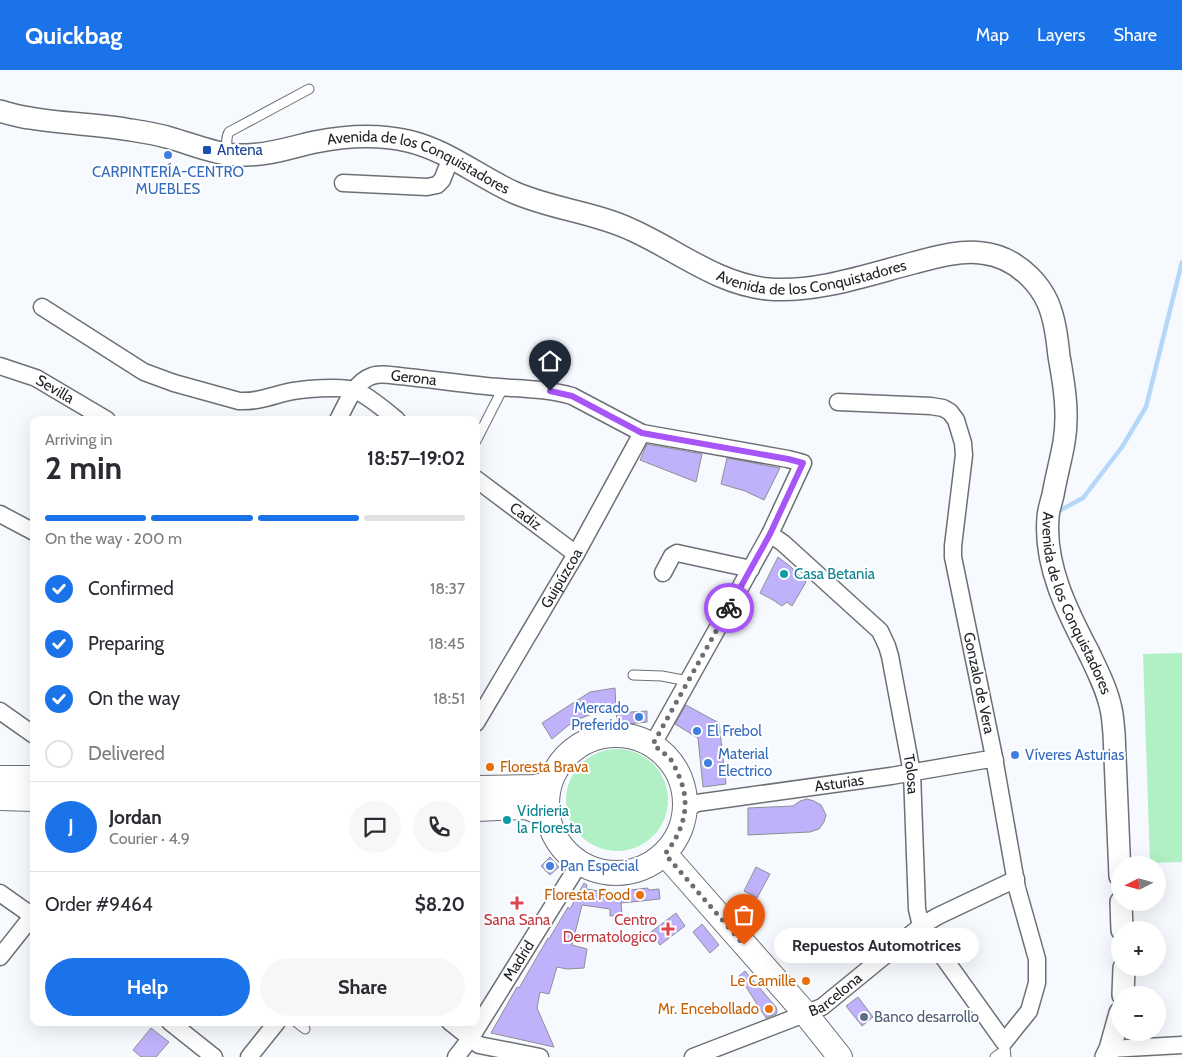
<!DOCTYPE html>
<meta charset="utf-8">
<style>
:root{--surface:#fff;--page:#f7f7f7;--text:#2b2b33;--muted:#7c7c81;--line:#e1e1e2;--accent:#1a73e8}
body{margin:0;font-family:Cabin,sans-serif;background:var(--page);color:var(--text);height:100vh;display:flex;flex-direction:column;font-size:19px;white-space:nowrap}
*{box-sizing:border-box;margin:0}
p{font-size:16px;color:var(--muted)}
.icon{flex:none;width:28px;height:28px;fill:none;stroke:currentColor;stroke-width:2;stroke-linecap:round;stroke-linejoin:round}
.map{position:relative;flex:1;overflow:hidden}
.details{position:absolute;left:30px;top:346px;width:450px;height:610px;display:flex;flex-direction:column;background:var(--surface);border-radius:10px;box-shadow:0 5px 20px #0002}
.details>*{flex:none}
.needle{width:32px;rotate:264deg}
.tools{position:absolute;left:1111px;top:786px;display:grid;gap:10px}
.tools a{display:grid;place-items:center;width:55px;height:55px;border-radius:50%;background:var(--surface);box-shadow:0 5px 20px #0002;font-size:25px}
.pin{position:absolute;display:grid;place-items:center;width:42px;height:42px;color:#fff;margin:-51px -21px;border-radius:50% 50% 50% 0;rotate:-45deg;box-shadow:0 0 5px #0007}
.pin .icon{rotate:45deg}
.courier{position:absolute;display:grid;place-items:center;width:50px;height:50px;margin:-25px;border:4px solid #a855f7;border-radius:50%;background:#fff;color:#222;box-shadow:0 1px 6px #0007}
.bubble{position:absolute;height:35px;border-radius:18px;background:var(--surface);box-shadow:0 5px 20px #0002;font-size:16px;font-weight:800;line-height:35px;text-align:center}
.overview em{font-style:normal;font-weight:800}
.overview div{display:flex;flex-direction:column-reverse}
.overview{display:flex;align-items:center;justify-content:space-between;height:85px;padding:0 15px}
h1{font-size:32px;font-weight:800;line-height:38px}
.bar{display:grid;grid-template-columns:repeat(4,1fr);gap:8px 5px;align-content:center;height:60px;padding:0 15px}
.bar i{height:6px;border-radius:4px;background:var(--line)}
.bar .current{background:var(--accent)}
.bar p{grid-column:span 4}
.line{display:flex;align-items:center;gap:12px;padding:0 15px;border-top:1px solid var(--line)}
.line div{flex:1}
.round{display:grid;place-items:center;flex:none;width:52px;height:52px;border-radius:26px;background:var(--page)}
ol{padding:0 15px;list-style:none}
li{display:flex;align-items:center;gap:15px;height:55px}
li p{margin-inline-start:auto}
li .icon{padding:5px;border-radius:50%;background:var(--accent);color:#fff;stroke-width:4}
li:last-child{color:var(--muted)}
li i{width:28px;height:28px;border:2px solid var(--line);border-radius:50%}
.action{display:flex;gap:10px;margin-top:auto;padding:10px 15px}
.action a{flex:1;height:58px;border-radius:30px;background:var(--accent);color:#fff;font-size:20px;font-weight:800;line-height:58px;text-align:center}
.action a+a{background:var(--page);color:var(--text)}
header{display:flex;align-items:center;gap:30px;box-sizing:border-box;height:70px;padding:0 25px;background:var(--accent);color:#fff}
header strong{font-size:24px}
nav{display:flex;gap:28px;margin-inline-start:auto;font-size:18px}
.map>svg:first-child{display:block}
</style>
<header>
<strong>Quickbag</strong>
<nav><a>Map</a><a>Layers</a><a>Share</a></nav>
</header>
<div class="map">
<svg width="1182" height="987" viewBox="0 0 1182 987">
<rect width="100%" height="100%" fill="#f6fafe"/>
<g fill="#b1efc5">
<path d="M1182,583V792L1150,793L1143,584Z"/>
<circle cx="617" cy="730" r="51"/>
</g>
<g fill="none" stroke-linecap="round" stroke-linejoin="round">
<path stroke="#b5d7fa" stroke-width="4.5" d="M1055,443L1083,428L1122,377L1146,337L1182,192"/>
</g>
<g fill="#bfb2fa" stroke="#8f8e94">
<path d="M647,374L702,384L696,412L640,390Z"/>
<path d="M727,388L780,398L764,430L745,421L721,414Z"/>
<path d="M778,487L791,497L806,512L792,536L787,532L782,536L773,530L760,523Z"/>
<path d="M615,618L616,643L604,642L592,644L579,649L570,654L552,669L542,653L590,622Z"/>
<path d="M686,635L719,653L726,714L703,717L698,668L675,654Z"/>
<path d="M647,641V652L618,655L616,643Z"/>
<path d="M807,729L814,731L821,735L826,745L824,752L819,759L810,762L748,765V738L793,736L800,731Z"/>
<path d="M550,787L559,797L550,805L541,796Z"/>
<path d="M756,797L770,804L757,828L744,821Z"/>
<path d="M584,813L587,815L586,819L613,823L631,822L630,820L648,818V820L659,819L660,829L621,833L622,845L610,846V839L582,835L572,875L587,879L584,898L567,899L557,897L549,924L540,922L537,938L554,977L491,963L517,917L519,918L548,868L549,869L568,837L570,839Z"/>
<path d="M676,843L685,856L660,875L651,862Z"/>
<path d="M702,854L719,875L710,883L693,862Z"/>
<path d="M745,901L776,937L777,941L776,944L766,948L739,906Z"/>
<path d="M858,927L873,947L862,956L846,936Z"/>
<path d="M151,958L169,972L156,987H141L133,980Z"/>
</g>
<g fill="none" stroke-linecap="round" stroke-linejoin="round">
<g stroke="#6c7075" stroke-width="11">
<g id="service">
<path d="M228,84C227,77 225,69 229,62L309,19"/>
<path d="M476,371L503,318"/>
<path d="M633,605L662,606L688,611"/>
<path d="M296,952L305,959"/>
<path d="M1004,972L1006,987"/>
<path d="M995,987L1005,980"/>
</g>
</g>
<g stroke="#6c7075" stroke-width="19">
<g id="minor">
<path d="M343,113L427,117L437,115L442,110L451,88"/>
<path d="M42,237L144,302L174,313L239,331C255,332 269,327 284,323C298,319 344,315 357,321C371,328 385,340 397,350"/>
<path id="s1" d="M0,296L36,308L107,350"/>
<path id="s2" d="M338,350C346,335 354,312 372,306C380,303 390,305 399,306C428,309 457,313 486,316C515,319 545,318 572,326L642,363L788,389L803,393L770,464L653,674"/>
<path id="s3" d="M476,409L576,484"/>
<path d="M0,444L34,462"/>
<path id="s4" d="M770,464L783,473L880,561L887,576L890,586L912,703L917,839L921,856L1004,972L1029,941L1037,913V889L1017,818L993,682L953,487V476L964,385L963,373L956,350L950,342L943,338L931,336L838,332"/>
<path d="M663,503L672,486L677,483L751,499"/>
<path d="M0,641L34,665"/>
<path id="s5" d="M476,653L576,484L642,363"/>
<path id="s6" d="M686,739L697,733L891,706L984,690H995"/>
<path d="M0,823L34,847"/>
<path d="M0,887L34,844"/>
<path d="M170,952L214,987"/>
<path d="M450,952L479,975L540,987"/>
<path d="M1110,979L1182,975"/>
<path d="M249,987L277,952"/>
<path id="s7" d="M456,987L470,969L574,802L581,794"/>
<path id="s8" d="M693,987L789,950L822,937L921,856L938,846L1016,809"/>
</g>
</g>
<g stroke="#6c7075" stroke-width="24">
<g id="tertiary">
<path id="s9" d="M0,41C10,44 20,47 30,48C64,54 98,54 131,60C144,62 157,64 170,68C195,75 219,86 246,85C269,85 292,77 315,72C345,66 377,64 408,71C447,80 478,106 513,122C551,139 594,142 632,160C677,180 717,214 768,219C816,223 867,205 913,193C936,187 959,180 982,183C1001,185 1017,194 1030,207C1037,214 1044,224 1048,233C1055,250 1057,268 1059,286C1064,314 1069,343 1064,372C1061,390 1056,407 1053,425C1051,433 1048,441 1048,448C1044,495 1067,541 1088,581C1097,600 1107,619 1111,639C1113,647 1113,655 1114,663L1120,806"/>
<path d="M1121,832L1122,860"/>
<path d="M1123,925L1124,898"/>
<path d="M1106,987L1110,979L1120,943"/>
</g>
</g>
<g stroke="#6c7075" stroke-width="26">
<g id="secondary">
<circle cx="616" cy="734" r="69"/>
<path d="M0,708H34"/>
<path d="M476,718L534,717L549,714"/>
<path d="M0,728L34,729"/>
<path d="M476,739L523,737L529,738L548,746"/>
<path d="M665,784L805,943L840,987"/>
</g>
</g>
<use href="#service" stroke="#fff" stroke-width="9"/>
<use href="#minor" stroke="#fff" stroke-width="16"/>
<use href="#tertiary" stroke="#fff" stroke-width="21"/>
<use href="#secondary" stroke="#fff" stroke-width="24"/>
</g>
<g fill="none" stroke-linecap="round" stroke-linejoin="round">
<path stroke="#6c6f72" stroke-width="5" stroke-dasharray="0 9" d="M729,538L653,674C659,680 666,684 671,690C674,694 676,700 678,704C692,733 684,760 665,784L744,875"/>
<path stroke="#a855f7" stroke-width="6" d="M550,321L572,326L642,363L788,389L803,393L770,464L729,538"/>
</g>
<rect fill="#1a4fb4" stroke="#fff" stroke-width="2" x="202" y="75" width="10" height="10" rx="2.5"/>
<g fill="#3f7fe0" stroke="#fff" stroke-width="2">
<circle cx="168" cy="85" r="5"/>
<circle cx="639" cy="647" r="5"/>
<circle cx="697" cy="661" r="5"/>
<circle cx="1015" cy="685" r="5"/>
<circle cx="708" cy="693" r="5"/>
<circle cx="550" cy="796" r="5"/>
</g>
<g fill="#0f9aa8" stroke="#fff" stroke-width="2">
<circle cx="784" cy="504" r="5"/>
<circle cx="507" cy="750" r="5"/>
</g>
<g fill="#e8710a" stroke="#fff" stroke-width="2">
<circle cx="490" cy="697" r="5"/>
<circle cx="640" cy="825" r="5"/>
<circle cx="806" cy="911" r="5"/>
<circle cx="769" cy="939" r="5"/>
</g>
<g fill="#e0444e" stroke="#fff" stroke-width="2">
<path d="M514.5 825.5h5v5h5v5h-5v5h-5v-5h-5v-5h5z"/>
<path d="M665.5 851.5h5v5h5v5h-5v5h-5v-5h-5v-5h5z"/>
</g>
<circle fill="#5c6f8a" stroke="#fff" stroke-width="2" cx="864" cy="947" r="5"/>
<g text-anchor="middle" stroke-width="4" stroke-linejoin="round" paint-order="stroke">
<g font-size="15" fill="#164399" stroke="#fff" text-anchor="start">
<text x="217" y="85">Antena</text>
</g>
<g font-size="15" fill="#222426" stroke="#fff">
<text dy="5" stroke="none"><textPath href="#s9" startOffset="430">Avenida de los Conquistadores</textPath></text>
<text dy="5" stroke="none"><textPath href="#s9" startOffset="850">Avenida de los Conquistadores</textPath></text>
<text dy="5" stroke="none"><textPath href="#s2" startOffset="99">Gerona</textPath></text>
<text dy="5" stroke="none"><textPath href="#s1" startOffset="60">Sevilla</textPath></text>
<text dy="5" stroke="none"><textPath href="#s3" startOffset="62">Cadiz</textPath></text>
<text dy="5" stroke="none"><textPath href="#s5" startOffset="168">Guipúzcoa</textPath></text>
<text dy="5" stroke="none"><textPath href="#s9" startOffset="1420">Avenida de los Conquistadores</textPath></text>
<text transform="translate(979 613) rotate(78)" y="5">Gonzalo de Vera</text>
<text dy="5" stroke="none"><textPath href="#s4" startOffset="294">Tolosa</textPath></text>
<text dy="5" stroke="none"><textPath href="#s6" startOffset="156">Asturias</textPath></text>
<text dy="5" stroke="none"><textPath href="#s7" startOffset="115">Madrid</textPath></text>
<text dy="5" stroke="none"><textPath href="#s8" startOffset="156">Barcelona</textPath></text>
</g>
<g font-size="15" fill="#366cbe" stroke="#fff" text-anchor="start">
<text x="168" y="107" text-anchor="middle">CARPINTERÍA-CENTRO<tspan x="168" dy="17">MUEBLES</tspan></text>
<text x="629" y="643" text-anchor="end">Mercado<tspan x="629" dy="17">Preferido</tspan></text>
<text x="707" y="666">El Frebol</text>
<text x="718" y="689">Material<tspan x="718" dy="17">Electrico</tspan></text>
<text x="1025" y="690">Víveres Asturias</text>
<text x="560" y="801">Pan Especial</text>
</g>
<g font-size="15" fill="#0d838f" stroke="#fff" text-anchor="start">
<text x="794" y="509">Casa Betania</text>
<text x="517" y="746">Vidrieria<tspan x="517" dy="17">la Floresta</tspan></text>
</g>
<g font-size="15" fill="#c56008" stroke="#fff" text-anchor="end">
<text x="500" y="702" text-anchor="start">Floresta Brava</text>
<text x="630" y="830">Floresta Food</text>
<text x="796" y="916">Le Camille</text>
<text x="759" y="944">Mr. Encebollado</text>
</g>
<g font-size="15" fill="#be3a42" stroke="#fff">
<text x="517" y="855">Sana Sana</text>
<text x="657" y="855" text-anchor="end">Centro<tspan x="657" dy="17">Dermatologico</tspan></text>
</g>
<g font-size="15" fill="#4e5e75" stroke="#fff" text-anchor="start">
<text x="874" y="952">Banco desarrollo</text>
</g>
</g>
</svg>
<div class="tools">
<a><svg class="needle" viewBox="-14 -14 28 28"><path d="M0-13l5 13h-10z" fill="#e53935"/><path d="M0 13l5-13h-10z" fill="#7c7c81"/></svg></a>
<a>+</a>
<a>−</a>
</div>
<div class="pin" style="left:744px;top:875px;background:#ea580c"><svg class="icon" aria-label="bag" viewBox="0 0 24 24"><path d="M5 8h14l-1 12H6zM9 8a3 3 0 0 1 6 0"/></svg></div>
<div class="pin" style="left:550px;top:321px;background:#1f2937"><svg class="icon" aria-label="home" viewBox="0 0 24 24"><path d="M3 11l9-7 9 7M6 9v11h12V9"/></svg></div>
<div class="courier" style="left:729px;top:538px"><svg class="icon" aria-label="bike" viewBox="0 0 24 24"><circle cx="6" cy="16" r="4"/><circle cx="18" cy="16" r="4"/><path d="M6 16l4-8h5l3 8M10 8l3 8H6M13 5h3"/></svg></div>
<div class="bubble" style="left:774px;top:858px;width:205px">Repuestos Automotrices</div>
<section class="details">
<div class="overview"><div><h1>2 min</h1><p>Arriving in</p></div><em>18:57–19:02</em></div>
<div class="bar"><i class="current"></i><i class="current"></i><i class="current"></i><i></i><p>On the way · 200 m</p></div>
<ol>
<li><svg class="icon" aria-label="check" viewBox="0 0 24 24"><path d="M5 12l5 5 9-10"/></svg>Confirmed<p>18:37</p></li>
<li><svg class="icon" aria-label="check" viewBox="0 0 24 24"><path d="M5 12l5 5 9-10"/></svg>Preparing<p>18:45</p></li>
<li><svg class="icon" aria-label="check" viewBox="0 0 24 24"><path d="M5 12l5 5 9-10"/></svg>On the way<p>18:51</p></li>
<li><i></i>Delivered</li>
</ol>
<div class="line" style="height:90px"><b class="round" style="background:var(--accent);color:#fff">J</b><div><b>Jordan</b><p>Courier · 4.9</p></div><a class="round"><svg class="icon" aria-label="chat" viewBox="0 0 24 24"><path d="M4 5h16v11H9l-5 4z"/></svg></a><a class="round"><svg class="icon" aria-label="phone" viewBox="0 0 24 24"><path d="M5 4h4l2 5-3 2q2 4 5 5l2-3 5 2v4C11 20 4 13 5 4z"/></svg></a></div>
<div class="line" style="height:65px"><div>Order #9464</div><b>$8.20</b></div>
<div class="action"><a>Help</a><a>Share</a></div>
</section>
</div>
